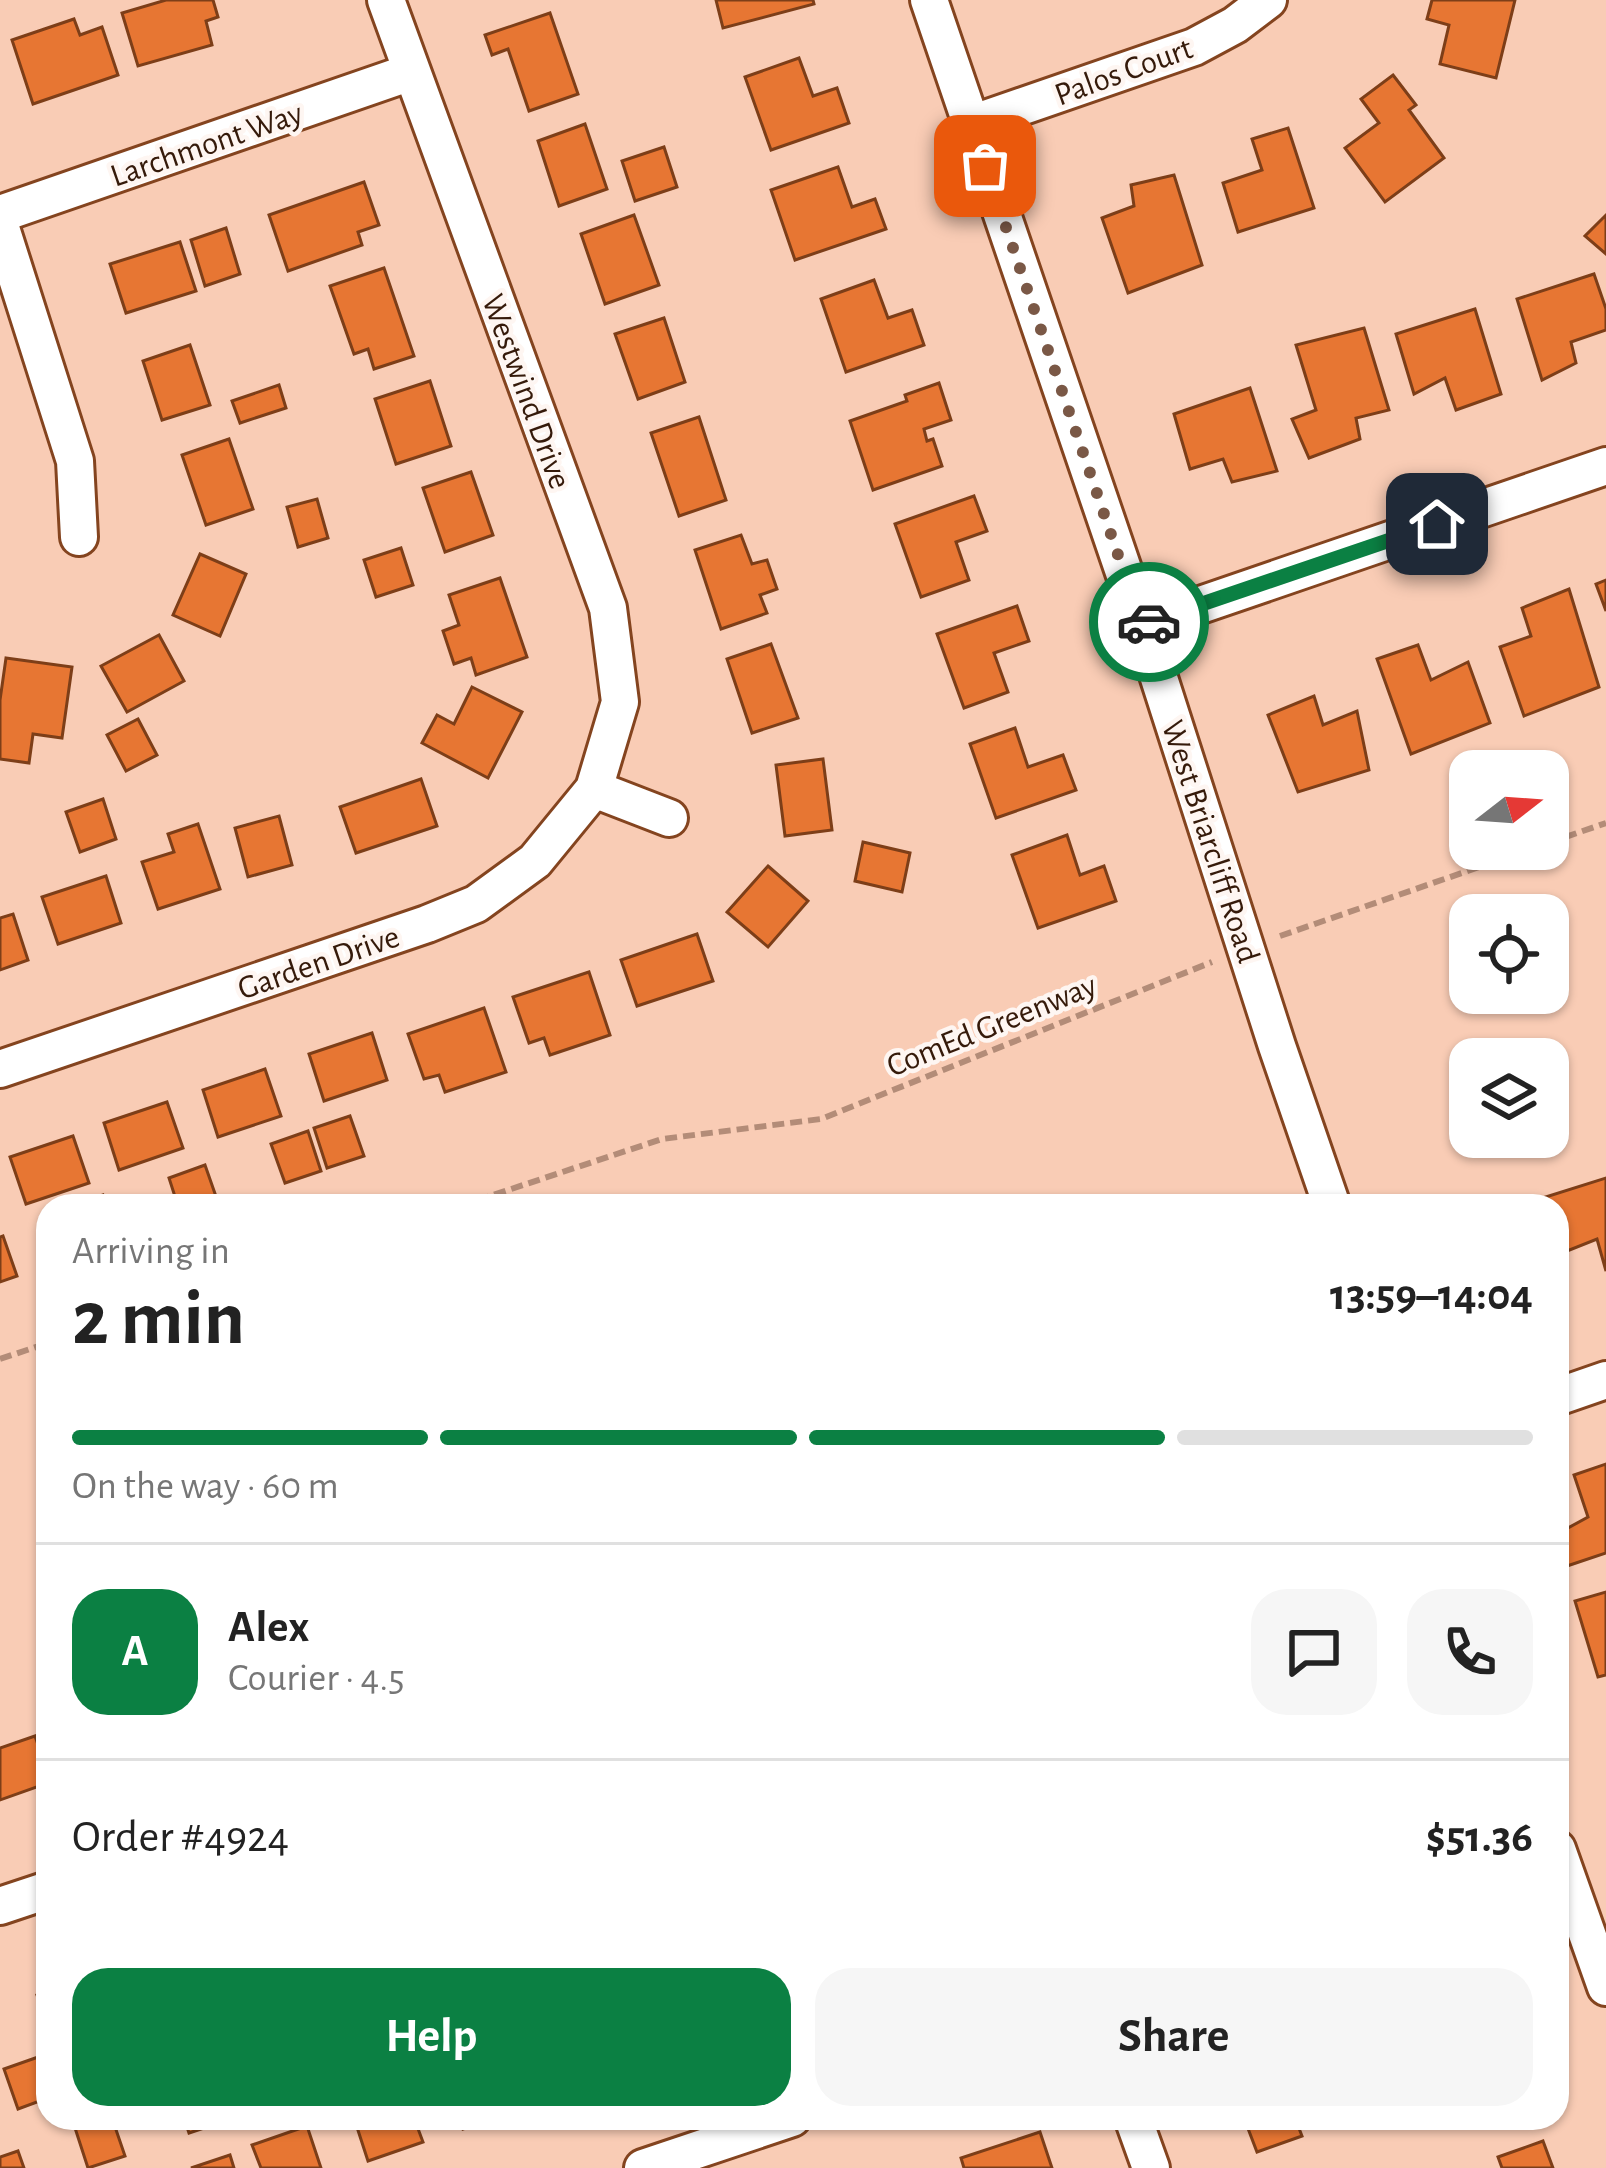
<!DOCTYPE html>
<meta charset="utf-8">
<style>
:root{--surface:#fff;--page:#f6f6f6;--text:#222;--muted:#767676;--line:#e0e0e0;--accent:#0b8043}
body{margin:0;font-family:"Alegreya Sans",sans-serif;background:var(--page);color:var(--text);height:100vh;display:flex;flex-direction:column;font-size:45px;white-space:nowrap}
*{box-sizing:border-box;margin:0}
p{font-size:39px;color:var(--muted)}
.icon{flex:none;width:66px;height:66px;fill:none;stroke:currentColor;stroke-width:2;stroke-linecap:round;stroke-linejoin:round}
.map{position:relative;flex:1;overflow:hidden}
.panel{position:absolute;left:36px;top:1194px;width:1533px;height:936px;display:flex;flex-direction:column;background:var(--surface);border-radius:36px;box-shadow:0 3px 9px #0004}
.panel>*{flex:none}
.needle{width:78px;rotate:73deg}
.tools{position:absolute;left:1449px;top:750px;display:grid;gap:24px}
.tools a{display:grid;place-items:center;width:120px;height:120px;border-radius:24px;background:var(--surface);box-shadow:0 3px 9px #0004;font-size:60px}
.pin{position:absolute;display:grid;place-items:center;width:102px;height:102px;color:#fff;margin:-51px;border-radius:24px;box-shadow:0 6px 18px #0006}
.courier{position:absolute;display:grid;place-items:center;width:120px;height:120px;margin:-60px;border:9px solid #0b8043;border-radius:50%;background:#fff;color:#222;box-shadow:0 3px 15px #0007}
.overview em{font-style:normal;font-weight:700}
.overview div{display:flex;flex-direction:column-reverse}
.overview{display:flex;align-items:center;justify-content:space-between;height:204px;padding:0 36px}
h1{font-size:78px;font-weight:700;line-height:90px}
.bar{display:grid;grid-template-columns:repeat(4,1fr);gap:18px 12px;align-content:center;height:144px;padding:0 36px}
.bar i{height:15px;border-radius:9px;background:var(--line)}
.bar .on{background:var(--accent)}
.bar p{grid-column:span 4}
.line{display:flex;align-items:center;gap:30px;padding:0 36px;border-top:3px solid var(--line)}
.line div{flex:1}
.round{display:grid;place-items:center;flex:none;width:126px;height:126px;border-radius:36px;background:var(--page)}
.cta{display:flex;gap:24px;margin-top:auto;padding:24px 36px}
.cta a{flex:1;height:138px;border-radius:36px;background:var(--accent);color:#fff;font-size:48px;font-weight:700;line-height:138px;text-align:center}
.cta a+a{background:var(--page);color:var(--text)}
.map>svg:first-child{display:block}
</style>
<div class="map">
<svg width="1606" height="2168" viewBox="0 0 1606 2168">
<rect width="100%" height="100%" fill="#f9ccb5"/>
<g fill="#e77633" stroke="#7d3e18" stroke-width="3">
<path d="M166,0H213L218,17L206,21L212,45L138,66L122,13Z"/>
<path d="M716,0H813L814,4L723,28Z"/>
<path d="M1432,0H1515L1496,78L1440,64L1449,25L1427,19Z"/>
<path d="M550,13L578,94L529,111L508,49L492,55L485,35Z"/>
<path d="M74,19L80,35L102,27L118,75L33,104L12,40Z"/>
<path d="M799,58L813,96L837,88L849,123L771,150L745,77Z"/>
<path d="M1393,75L1416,105L1409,110L1444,158L1385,202L1345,148L1379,123L1361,99Z"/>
<path d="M585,124L607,189L559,206L538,141Z"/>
<path d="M1288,128L1314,208L1238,232L1223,183L1262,170L1252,139Z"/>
<path d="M664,147L677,187L635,201L622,161Z"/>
<path d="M838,167L852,207L875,199L886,229L795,260L771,190Z"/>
<path d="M1174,175L1202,265L1128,293L1102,218L1134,206L1131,185Z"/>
<path d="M364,182L379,225L358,232L362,245L288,271L269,215Z"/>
<path d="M634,215L659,285L605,304L581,234Z"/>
<path d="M1606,215V254L1585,236Z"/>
<path d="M226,228L240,274L205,286L191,240Z"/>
<path d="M180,242L196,291L126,313L110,264Z"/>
<path d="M384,268L414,356L374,369L368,349L354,354L330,286Z"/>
<path d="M1594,274L1606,309V330L1571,342L1576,363L1542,380L1517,299Z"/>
<path d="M874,280L888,318L912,310L924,345L846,372L821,299Z"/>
<path d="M1475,309L1501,394L1456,410L1445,378L1414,394L1396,334Z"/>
<path d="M664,318L685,382L638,399L615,334Z"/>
<path d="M1364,328L1389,410L1356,418L1360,439L1309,458L1292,419L1316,410L1296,345Z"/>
<path d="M190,345L210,405L162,420L143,361Z"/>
<path d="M430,381L451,446L396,464L375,399Z"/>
<path d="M939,383L951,420L924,429L927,441L933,439L942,466L873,490L850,421L907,401L905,395Z"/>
<path d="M279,385L286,408L240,423L232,401Z"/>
<path d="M1250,388L1277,471L1232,482L1223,459L1190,469L1174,414Z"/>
<path d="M699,417L726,500L679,516L651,433Z"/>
<path d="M229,439L253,509L206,525L182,455Z"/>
<path d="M471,472L493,535L445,552L423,488Z"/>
<path d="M974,496L987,531L956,542L969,580L921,597L895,524Z"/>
<path d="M317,499L328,538L298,547L287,507Z"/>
<path d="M741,535L752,564L767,560L777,589L760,595L767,613L721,629L695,550Z"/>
<path d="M401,548L413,585L376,597L364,560Z"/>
<path d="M200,554L246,574L220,636L173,615Z"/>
<path d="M500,578L527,657L476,675L471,658L454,664L443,631L459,625L449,595Z"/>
<path d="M1606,580V611L1596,584Z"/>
<path d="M1569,589L1599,687L1524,716L1500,647L1531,636L1522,608Z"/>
<path d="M1017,606L1029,641L994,653L1008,692L964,708L937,634Z"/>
<path d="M159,635L184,681L127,712L101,666Z"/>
<path d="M771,644L798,718L752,733L727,659Z"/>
<path d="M1418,645L1431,680L1468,662L1490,723L1411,754L1377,659Z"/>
<path d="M6,658L72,667L62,738L33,734L29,763L0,759V700Z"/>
<path d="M472,687L522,712L488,778L422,743L437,715L454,724Z"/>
<path d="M1314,696L1323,725L1357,711L1369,770L1298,792L1268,715Z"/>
<path d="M138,719L157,755L126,771L107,735Z"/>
<path d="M1015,728L1028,767L1063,755L1076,790L996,818L970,744Z"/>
<path d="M823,759L832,830L785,836L776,765Z"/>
<path d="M421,779L437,826L356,853L340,807Z"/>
<path d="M103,799L116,839L80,852L66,812Z"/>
<path d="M279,816L292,865L248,877L235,828Z"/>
<path d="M198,824L220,889L158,909L142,862L174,852L168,834Z"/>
<path d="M1067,835L1080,875L1104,866L1116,901L1038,928L1012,855Z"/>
<path d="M863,842L910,853L902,892L855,881Z"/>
<path d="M768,866L808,901L768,947L727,912Z"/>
<path d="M106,876L121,923L58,944L42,897Z"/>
<path d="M13,914L28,960L0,970V918Z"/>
<path d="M697,934L713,981L637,1006L621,960Z"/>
<path d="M589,972L610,1035L550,1055L544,1038L529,1043L513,997Z"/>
<path d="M484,1008L506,1072L445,1092L439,1075L424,1079L408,1034Z"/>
<path d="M372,1033L387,1080L324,1101L309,1054Z"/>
<path d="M265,1069L281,1116L218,1137L203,1090Z"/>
<path d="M167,1102L183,1148L119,1170L104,1123Z"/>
<path d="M350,1116L364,1156L327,1168L314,1128Z"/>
<path d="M308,1131L321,1171L285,1183L271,1144Z"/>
<path d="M73,1136L89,1183L26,1204L10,1157Z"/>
<path d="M205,1165L219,1205L178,1206L169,1178Z"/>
<path d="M1606,1178V1271L1597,1239L1557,1255V1206H1535L1533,1201Z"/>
<path d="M103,1195L107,1206H72Z"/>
<path d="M3,1236L17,1276L0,1282V1237Z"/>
<path d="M1606,1464V1553L1567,1566L1557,1534L1588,1517L1574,1475Z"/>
<path d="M1606,1592V1675L1598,1677L1575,1601Z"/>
<path d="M35,1736L48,1774V1783L0,1800V1748Z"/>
<path d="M48,1992V2027L37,1995Z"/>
<path d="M41,2056L48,2078V2098L18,2109L4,2069Z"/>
<path d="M105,2118H112L125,2156L88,2168L75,2128Z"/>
<path d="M184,2118H224L225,2121L189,2133Z"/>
<path d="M354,2118H414L423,2142L368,2161Z"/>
<path d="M460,2118H495L463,2129Z"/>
<path d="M1244,2118H1295L1302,2136L1257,2152Z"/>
<path d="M307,2126L321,2168H261L252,2145Z"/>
<path d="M1040,2132L1052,2168H964L961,2158Z"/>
<path d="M1543,2141L1553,2168H1502L1498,2157Z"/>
<path d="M18,2151L24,2168H0V2157Z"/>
<path d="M230,2155L234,2168H191Z"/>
</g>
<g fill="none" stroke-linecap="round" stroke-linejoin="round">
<g stroke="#84441f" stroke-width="42">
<g id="street">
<path d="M929,0L1142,625L1277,1046L1332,1206"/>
<path d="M971,124L1194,47L1235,25L1268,0"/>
<path d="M0,214L411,72"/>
<path d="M0,225L75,461L79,537"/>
<path d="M1142,625L1606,466"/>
<path d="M594,789L669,818"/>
<path d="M0,1069L427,924L476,904L535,861L594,789L620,702L608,608L386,0"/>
<path d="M1557,1397L1606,1380"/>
<path d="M1557,1849L1606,1987"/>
<path d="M0,1906L48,1890"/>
<path d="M1133,2118L1151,2168"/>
<path d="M643,2168L792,2118"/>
</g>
</g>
<g stroke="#b38c78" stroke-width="6" stroke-dasharray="12 6" stroke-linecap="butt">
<path d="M1548,843L1606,823"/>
<path d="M1280,936L1531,849"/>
<path d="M460,1206L662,1139L821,1119L1212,962"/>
<path d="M0,1359L48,1343"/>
</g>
<use href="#street" stroke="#fff" stroke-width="36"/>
</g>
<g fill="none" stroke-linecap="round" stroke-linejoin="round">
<path stroke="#7a5846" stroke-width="12" stroke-dasharray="0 21.6" d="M985,166L1142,625L1149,622"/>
<path stroke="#0b8043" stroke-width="15" d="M1149,622L1437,524"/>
</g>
<g text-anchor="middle" stroke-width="9" stroke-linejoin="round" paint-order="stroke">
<g font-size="33" fill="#351a0a" stroke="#fef6f2">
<text transform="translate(1123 70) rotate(-20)" y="12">Palos Court</text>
<text transform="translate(206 143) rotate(-19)" y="12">Larchmont Way</text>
<text transform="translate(528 391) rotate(70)" y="12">Westwind Drive</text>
<text transform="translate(1212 841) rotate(72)" y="12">West Briarcliff Road</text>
<text transform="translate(318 961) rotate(-19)" y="12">Garden Drive</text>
<text transform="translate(991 1024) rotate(-22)" y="12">ComEd Greenway</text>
</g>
</g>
</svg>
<div class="tools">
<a><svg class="needle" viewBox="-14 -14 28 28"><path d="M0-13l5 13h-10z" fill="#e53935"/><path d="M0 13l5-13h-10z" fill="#767676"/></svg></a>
<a><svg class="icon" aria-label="locate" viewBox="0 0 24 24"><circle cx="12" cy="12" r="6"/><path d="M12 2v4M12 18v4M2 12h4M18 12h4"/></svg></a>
<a><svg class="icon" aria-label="layers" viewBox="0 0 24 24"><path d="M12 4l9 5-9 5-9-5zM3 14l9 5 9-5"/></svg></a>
</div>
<div class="pin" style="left:985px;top:166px;background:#ea580c"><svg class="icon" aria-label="bag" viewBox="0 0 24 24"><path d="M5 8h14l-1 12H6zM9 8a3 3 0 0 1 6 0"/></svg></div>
<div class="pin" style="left:1437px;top:524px;background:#1f2937"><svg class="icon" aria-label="home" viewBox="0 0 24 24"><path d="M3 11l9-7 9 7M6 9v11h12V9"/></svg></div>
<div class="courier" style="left:1149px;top:622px"><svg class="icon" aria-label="car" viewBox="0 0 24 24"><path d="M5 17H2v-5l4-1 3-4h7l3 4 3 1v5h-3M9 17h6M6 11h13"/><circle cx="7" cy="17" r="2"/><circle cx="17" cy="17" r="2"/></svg></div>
<section class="panel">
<div class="overview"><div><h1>2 min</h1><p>Arriving in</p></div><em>13:59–14:04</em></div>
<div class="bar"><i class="on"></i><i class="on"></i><i class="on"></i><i></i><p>On the way · 60 m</p></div>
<div class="line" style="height:216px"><b class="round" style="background:var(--accent);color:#fff">A</b><div><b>Alex</b><p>Courier · 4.5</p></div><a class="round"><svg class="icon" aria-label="chat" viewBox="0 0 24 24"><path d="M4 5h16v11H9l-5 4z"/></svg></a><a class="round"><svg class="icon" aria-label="phone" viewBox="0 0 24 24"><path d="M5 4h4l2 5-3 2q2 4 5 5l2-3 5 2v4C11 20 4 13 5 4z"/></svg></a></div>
<div class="line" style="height:156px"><div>Order #4924</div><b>$51.36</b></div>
<div class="cta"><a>Help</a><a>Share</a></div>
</section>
</div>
